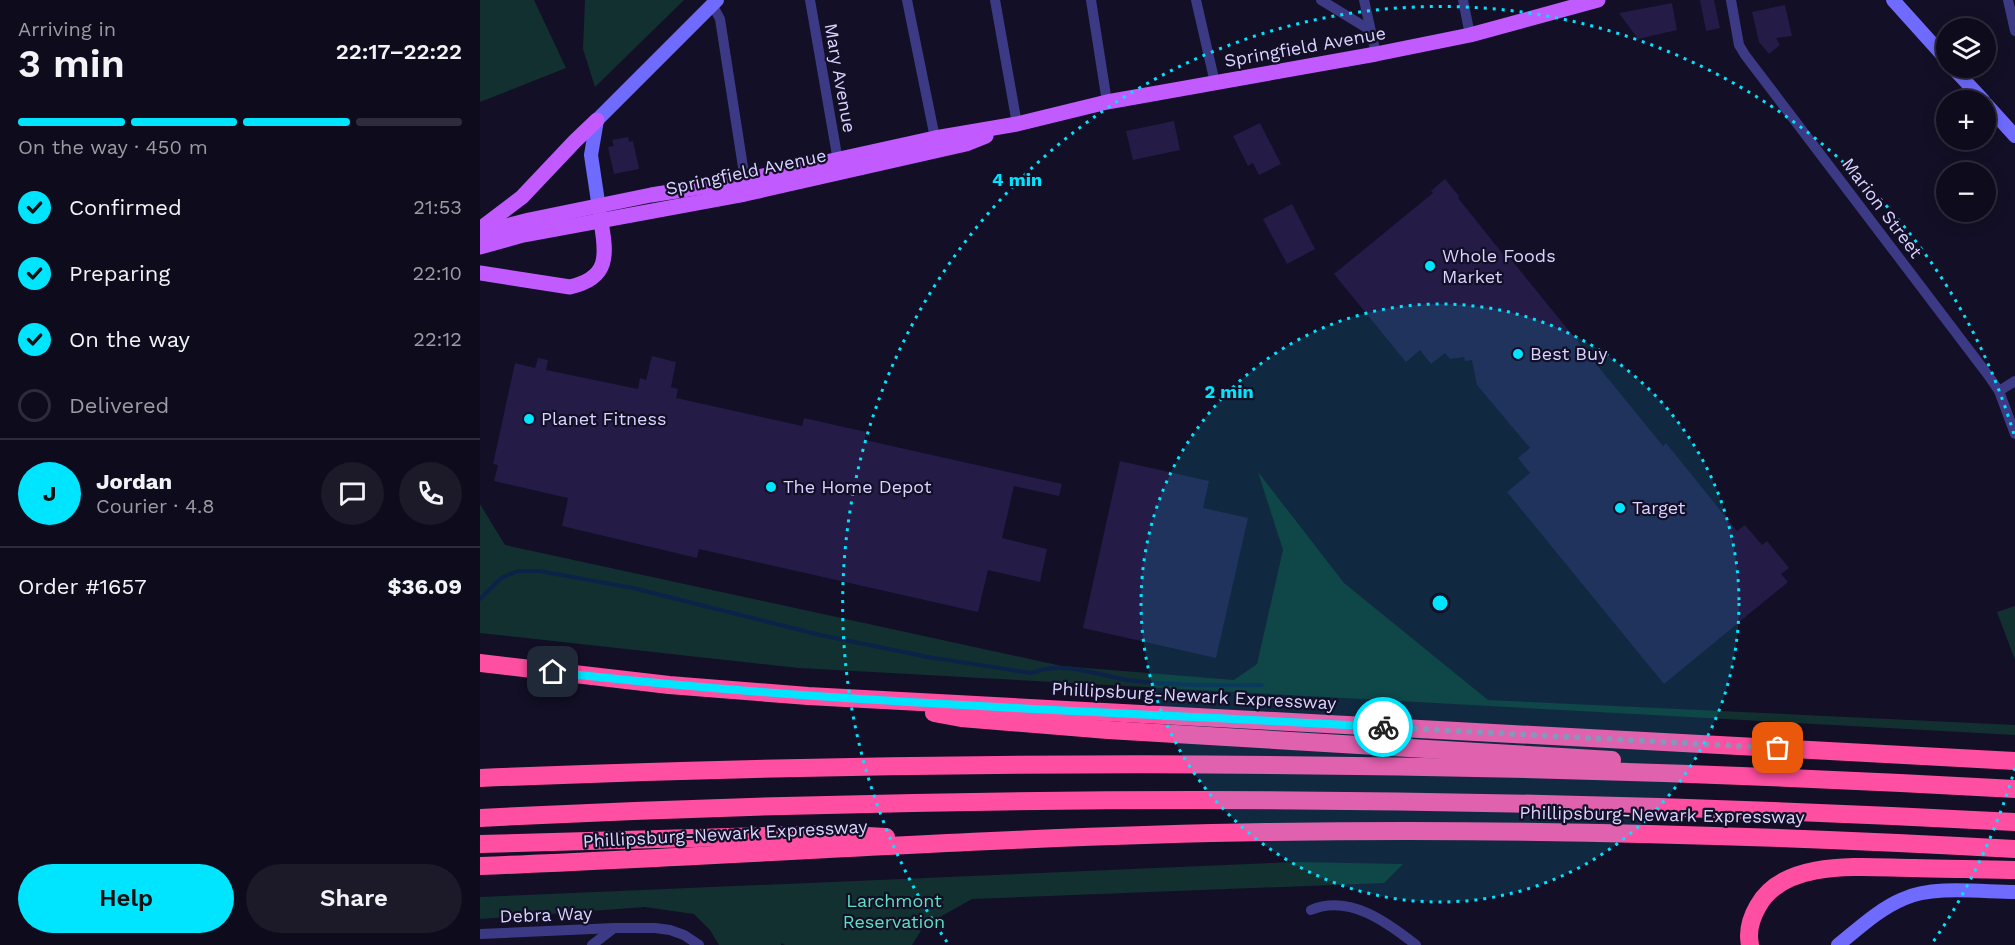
<!DOCTYPE html>
<meta charset="utf-8">
<style>
:root{--surface:#0e0b1c;--page:#1c1929;--text:#f1f3f6;--muted:#9b9ba3;--line:#2e2b3b;--accent:#00e5ff}
body{margin:0;font-family:"Work Sans",sans-serif;background:var(--page);color:var(--text);height:100vh;display:flex;flex-direction:column;font-size:22px;white-space:nowrap}
*{box-sizing:border-box;margin:0}
p{font-size:20px;color:var(--muted)}
.icon{flex:none;width:33px;height:33px;fill:none;stroke:currentColor;stroke-width:2;stroke-linecap:round;stroke-linejoin:round}
.map{position:relative;flex:1;overflow:hidden}
.side{display:flex;flex-direction:column;background:var(--surface);width:480px}
.side>*{flex:none}
.tools{position:absolute;left:1456px;top:18px;display:grid;gap:12px}
.tools a{display:grid;place-items:center;width:60px;height:60px;border-radius:50%;background:var(--surface);box-shadow:0 3px 15px #0003,0 0 0 2px var(--line);font-size:30px}
.pin{position:absolute;display:grid;place-items:center;width:51px;height:51px;color:#fff;margin:-26px;border-radius:12px;box-shadow:0 3px 9px #0006}
.courier{position:absolute;display:grid;place-items:center;width:60px;height:60px;margin:-30px;border:4px solid #00e5ff;border-radius:50%;background:#fff;color:#222;box-shadow:0 2px 8px #0007}
.overview em{font-style:normal;font-weight:600}
.overview div{display:flex;flex-direction:column-reverse}
.overview{display:flex;align-items:center;justify-content:space-between;height:102px;padding:0 18px}
h1{font-size:39px;font-weight:600;line-height:45px}
.bar{display:grid;grid-template-columns:repeat(4,1fr);gap:9px 6px;align-content:center;height:72px;padding:0 18px}
.bar i{height:8px;border-radius:4px;background:var(--line)}
.bar .on{background:var(--accent)}
.bar p{grid-column:span 4}
.line{display:flex;align-items:center;gap:15px;padding:0 18px;border-top:2px solid var(--line)}
.line div{flex:1}
.round{display:grid;place-items:center;flex:none;width:63px;height:63px;border-radius:32px;background:var(--page)}
ol{padding:0 18px;list-style:none}
li{display:flex;align-items:center;gap:18px;height:66px}
li p{margin-inline-start:auto}
li .icon{padding:6px;border-radius:50%;background:var(--accent);color:#111;stroke-width:4}
li:last-child{color:var(--muted)}
li i{width:33px;height:33px;border:3px solid var(--line);border-radius:50%}
.action{display:flex;gap:12px;margin-top:auto;padding:12px 18px}
.action a{flex:1;height:69px;border-radius:36px;background:var(--accent);color:#111;font-size:24px;font-weight:600;line-height:69px;text-align:center}
.action a+a{background:var(--page);color:var(--text)}
main{display:flex;flex:1;min-height:0}
.map>svg:first-child{display:block}
</style>
<main>
<section class="side">
<div class="overview"><div><h1>3 min</h1><p>Arriving in</p></div><em>22:17–22:22</em></div>
<div class="bar"><i class="on"></i><i class="on"></i><i class="on"></i><i></i><p>On the way · 450 m</p></div>
<ol>
<li><svg class="icon" aria-label="check" viewBox="0 0 24 24"><path d="M5 12l5 5 9-10"/></svg>Confirmed<p>21:53</p></li>
<li><svg class="icon" aria-label="check" viewBox="0 0 24 24"><path d="M5 12l5 5 9-10"/></svg>Preparing<p>22:10</p></li>
<li><svg class="icon" aria-label="check" viewBox="0 0 24 24"><path d="M5 12l5 5 9-10"/></svg>On the way<p>22:12</p></li>
<li><i></i>Delivered</li>
</ol>
<div class="line" style="height:108px"><b class="round" style="background:var(--accent);color:#111">J</b><div><b>Jordan</b><p>Courier · 4.8</p></div><a class="round"><svg class="icon" aria-label="chat" viewBox="0 0 24 24"><path d="M4 5h16v11H9l-5 4z"/></svg></a><a class="round"><svg class="icon" aria-label="phone" viewBox="0 0 24 24"><path d="M5 4h4l2 5-3 2q2 4 5 5l2-3 5 2v4C11 20 4 13 5 4z"/></svg></a></div>
<div class="line" style="height:78px"><div>Order #1657</div><b>$36.09</b></div>
<div class="action"><a>Help</a><a>Share</a></div>
</section>
<div class="map">
<svg width="1535" height="945" viewBox="0 0 1535 945">
<rect width="100%" height="100%" fill="#130f26"/>
<g fill="#12302f">
<path d="M0,0H54L86,68L0,102Z"/>
<path d="M105,0H204L115,87L103,49Z"/>
<path d="M778,472L864,583L1008,700L1535,725V735L319,668L0,633V504L25,545L582,666L754,680L777,664L803,550Z"/>
<path d="M1535,606V660L1517,612Z"/>
<path d="M815,862L923,864L904,883L492,899L444,926L432,945H305L301,943V945H239L230,930L214,914L165,907L0,919V897Z"/>
</g>
<g fill="none" stroke-linecap="round" stroke-linejoin="round">
<path stroke="#0c2248" stroke-width="4" d="M0,599L21,578L38,571H60L153,588L340,635L448,657L551,673C581,661 612,673 642,679C659,682 676,683 693,684C722,686 752,685 782,685"/>
</g>
<g fill="#241b47">
<path d="M1220,0H1234L1240,28L1226,31Z"/>
<path d="M1192,3L1197,30L1158,39L1139,13Z"/>
<path d="M1305,5L1312,36L1296,38L1300,45L1289,54L1279,42L1272,12Z"/>
<path d="M694,121L700,150L653,160L646,131Z"/>
<path d="M780,123L801,164L779,175L773,163L768,166L753,136Z"/>
<path d="M148,137L149,142L153,141L159,169L134,174L128,147L134,146L132,140Z"/>
<path d="M965,179L979,196L978,198L1027,259L1029,257L1183,446L1186,443L1257,531L1265,525L1282,545L1287,541L1309,568L1301,574L1308,582L1184,684L1027,492L1050,473L1038,458L1050,448L997,385L992,360L985,361L984,357L970,359L965,353L951,364L940,350L926,362L854,274L953,193L951,191Z"/>
<path d="M812,204L835,249L807,264L783,219Z"/>
<path d="M172,356L196,362L191,387L198,389L196,398L322,426L324,418L386,432L385,440L582,484L579,496L534,486L522,538L567,549L560,582L508,570L498,612L219,549L217,558L82,526L88,498L14,481L18,465L13,464L35,363L55,368L58,358L68,360L66,370L158,389L160,378L166,380Z"/>
<path d="M640,461L729,481L723,508L768,518L736,658L603,628Z"/>
</g>
<g fill="none" stroke-linecap="round" stroke-linejoin="round">
<g stroke="#3d3a85" stroke-width="10">
<path d="M330,0L358,161"/>
<path d="M427,0L455,138"/>
<path d="M515,0L537,124"/>
<path d="M611,0L627,102"/>
<path d="M716,0L735,83"/>
<path d="M841,0L890,30"/>
<path d="M884,0L896,54"/>
<path d="M983,0L990,35"/>
<path d="M1251,0L1259,45L1265,55L1508,375L1519,391L1535,434"/>
<path d="M1528,0L1535,31"/>
<path d="M232,4L240,19L265,180"/>
<path d="M1519,391L1535,381"/>
<path d="M831,910C869,894 907,922 936,945"/>
<path d="M0,934L134,928"/>
<path d="M112,945L134,928H175L190,930L204,935L219,945"/>
</g>
<g stroke="#6f6bff" stroke-width="14">
<path d="M1413,0L1467,60"/>
<path d="M1473,68L1503,100"/>
<path d="M1506,104L1535,136"/>
<path d="M120,215L111,155L117,120L237,0"/>
<path d="M1358,945C1378,929 1399,909 1423,899C1453,885 1502,892 1535,892"/>
</g>
<g stroke="#c25bff" stroke-width="15">
<path d="M0,229L42,197L95,141L117,120"/>
<path d="M0,233L49,220L171,195L265,180L455,138L537,124L627,102L896,54L990,35L1118,0"/>
<path d="M0,247L43,235L265,194L486,144L506,136"/>
<path d="M0,273L90,287C129,278 127,256 121,222"/>
</g>
<g stroke="#ff4fa3" stroke-width="18">
<path d="M0,663L189,685L328,696L1535,761"/>
<path d="M454,713L481,718L628,730L1132,760"/>
<path d="M0,778C511,757 1024,760 1535,789"/>
<path d="M0,818C512,792 1024,795 1535,822"/>
<path d="M0,844L350,834L406,837"/>
<path d="M0,866C262,856 524,836 787,832C1036,828 1286,835 1535,849"/>
<path d="M1270,945C1267,931 1271,918 1278,906C1305,857 1387,868 1434,868C1468,869 1501,869 1535,870"/>
</g>
</g>
<g fill="none" stroke-linecap="round" stroke-linejoin="round">
<path stroke="#948fb3" stroke-width="6" stroke-dasharray="0 10.8" d="M903,727L1298,748"/>
<path stroke="#00e5ff" stroke-width="8" d="M73,672C348,704 626,711 903,727"/>
</g>
<circle cx="960" cy="603" r="299" fill="#00e5ff" fill-opacity=".12"/>
<g fill="none" stroke="#00e5ff" stroke-width="3" stroke-dasharray="3 6">
<circle cx="960" cy="603" r="299"/>
<path d="M1535 768A598 598 0 0 1 1453 942M467 942A598 598 0 1 1 1535 438"/>
</g>
<g fill="#00e5ff" stroke="#130f26" stroke-width="2">
<circle cx="950" cy="266" r="6"/>
<circle cx="1038" cy="354" r="6"/>
<circle cx="49" cy="419" r="6"/>
<circle cx="291" cy="487" r="6"/>
<circle cx="1140" cy="508" r="6"/>
</g>
<g text-anchor="middle" stroke-width="4.5" stroke-linejoin="round" paint-order="stroke">
<g font-size="18" fill="#d9d4ff" stroke="#130f26">
<text transform="translate(825 47) rotate(-10)" y="6">Springfield Avenue</text>
<text transform="translate(360 78) rotate(80)" y="6">Mary Avenue</text>
<text transform="translate(266 172) rotate(-12)" y="6">Springfield Avenue</text>
<text transform="translate(1402 208) rotate(53)" y="6">Marion Street</text>
<text transform="translate(714 696) rotate(3)" y="6">Phillipsburg-Newark Expressway</text>
<text transform="translate(1182 815) rotate(1)" y="6">Phillipsburg-Newark Expressway</text>
<text transform="translate(245 834) rotate(-3)" y="6">Phillipsburg-Newark Expressway</text>
<text transform="translate(66 915) rotate(-2)" y="6">Debra Way</text>
</g>
<g font-size="18" fill="#d9d4ff" stroke="#130f26" text-anchor="start">
<text x="962" y="262">Whole Foods<tspan x="962" dy="21">Market</tspan></text>
<text x="1050" y="360">Best Buy</text>
<text x="61" y="425">Planet Fitness</text>
<text x="303" y="493">The Home Depot</text>
<text x="1152" y="514">Target</text>
</g>
<g font-size="18" fill="#5fe0c0" stroke="#130f26">
<text x="414" y="907">Larchmont<tspan x="414" dy="21">Reservation</tspan></text>
</g>
</g>
<circle cx="960" cy="603" r="9" fill="#00e5ff" stroke="#130f26" stroke-width="3"/>
<g font-size="18" text-anchor="middle" font-weight="bold" fill="#00e5ff" stroke="#130f26" stroke-width="4.5" stroke-linejoin="round" paint-order="stroke">
<text x="537" y="186">4 min</text>
<text x="749" y="398">2 min</text>
</g>
</svg>
<div class="tools">
<a><svg class="icon" aria-label="layers" viewBox="0 0 24 24"><path d="M12 4l9 5-9 5-9-5zM3 14l9 5 9-5"/></svg></a>
<a>+</a>
<a>−</a>
</div>
<div class="pin" style="left:1298px;top:748px;background:#ea580c"><svg class="icon" aria-label="bag" viewBox="0 0 24 24"><path d="M5 8h14l-1 12H6zM9 8a3 3 0 0 1 6 0"/></svg></div>
<div class="pin" style="left:73px;top:672px;background:#1f2937"><svg class="icon" aria-label="home" viewBox="0 0 24 24"><path d="M3 11l9-7 9 7M6 9v11h12V9"/></svg></div>
<div class="courier" style="left:903px;top:727px"><svg class="icon" aria-label="bike" viewBox="0 0 24 24"><circle cx="6" cy="16" r="4"/><circle cx="18" cy="16" r="4"/><path d="M6 16l4-8h5l3 8M10 8l3 8H6M13 5h3"/></svg></div>
</div>
</main>
